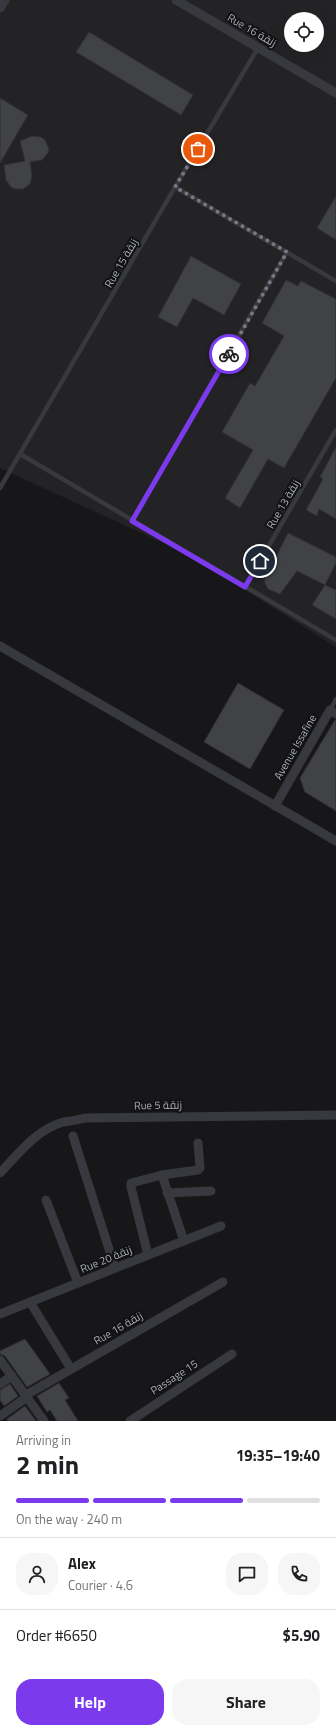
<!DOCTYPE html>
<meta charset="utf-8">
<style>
:root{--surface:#fff;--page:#f6f6f6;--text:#202124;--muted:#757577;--line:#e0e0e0;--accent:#7c3aed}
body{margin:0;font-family:"Titillium Web",Cairo,sans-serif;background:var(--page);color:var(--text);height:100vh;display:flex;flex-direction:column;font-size:15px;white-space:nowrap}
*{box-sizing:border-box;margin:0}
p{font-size:13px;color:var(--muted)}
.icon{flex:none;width:22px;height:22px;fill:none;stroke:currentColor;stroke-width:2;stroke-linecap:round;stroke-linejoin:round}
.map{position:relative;height:1421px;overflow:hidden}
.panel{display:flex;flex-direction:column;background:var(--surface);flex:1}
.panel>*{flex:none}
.controls{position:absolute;left:284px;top:12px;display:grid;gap:8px}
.controls a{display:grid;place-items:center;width:40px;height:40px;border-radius:50%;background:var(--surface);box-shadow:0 4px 16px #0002;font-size:20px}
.pin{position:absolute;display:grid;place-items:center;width:34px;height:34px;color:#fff;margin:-17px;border:2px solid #fff;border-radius:50%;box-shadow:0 1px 4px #0007}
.courier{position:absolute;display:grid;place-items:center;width:40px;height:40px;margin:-20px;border:3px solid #7c3aed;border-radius:50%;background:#fff;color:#222;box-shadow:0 1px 5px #0007}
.head em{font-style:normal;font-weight:700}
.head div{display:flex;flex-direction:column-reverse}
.head{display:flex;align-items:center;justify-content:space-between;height:68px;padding:0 16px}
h1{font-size:26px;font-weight:700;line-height:30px}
.bar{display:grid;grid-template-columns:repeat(4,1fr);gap:6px 4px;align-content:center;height:48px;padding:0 16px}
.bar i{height:5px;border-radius:3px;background:var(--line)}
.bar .on{background:var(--accent)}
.bar p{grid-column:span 4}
.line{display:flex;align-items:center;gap:10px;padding:0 16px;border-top:1px solid var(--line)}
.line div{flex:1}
.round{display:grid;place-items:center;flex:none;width:42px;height:42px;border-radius:16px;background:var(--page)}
.cta{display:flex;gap:8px;margin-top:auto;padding:8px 16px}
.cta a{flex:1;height:46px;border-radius:16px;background:var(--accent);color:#fff;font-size:16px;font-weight:700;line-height:46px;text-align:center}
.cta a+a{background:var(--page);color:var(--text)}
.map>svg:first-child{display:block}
</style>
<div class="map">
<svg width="336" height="1421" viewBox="0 0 336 1421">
<rect width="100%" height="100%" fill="#171719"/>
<path fill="#232326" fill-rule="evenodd" d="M0,0H336V647L187,554L0,468ZM291,19H317V45H291Z"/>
<g fill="#414246" stroke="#313135">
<path d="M89,32L193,95L181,115L76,52Z"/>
<path d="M0,98L28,115L0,163Z"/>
<path d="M32,136L41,137L45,140L49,149L48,153L42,160L30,162L32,176L30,184L23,189H15L11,187L6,180L4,165L25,161L20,141Z"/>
<path d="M336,196V240L317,228Z"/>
<path d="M191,256L241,284L224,315L193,298L177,327L158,317Z"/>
<path d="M286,280L298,286L301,281L336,299V378L284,468L268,459L240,508L225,498L253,450L222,432L250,383L255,386L284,336L262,323Z"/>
<path d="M336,447V519L319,509L317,516L306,510L323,479L320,477Z"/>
<path d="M288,533L336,557V563L325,585L297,571L280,594L268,589L264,581Z"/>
<path d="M325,585L336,590V619L312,605Z"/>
<path d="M238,683L284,710L250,769L204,742Z"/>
<path d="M335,720H336V811L305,792L300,778Z"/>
<path d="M25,1339L50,1374L27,1387L5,1356L0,1354V1351Z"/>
<path d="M59,1383L69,1398L65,1400L78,1421H57L50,1410L47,1412L37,1396Z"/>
<path d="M10,1384L18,1396L4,1406L0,1400V1390Z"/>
<path d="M25,1406L36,1421H8L7,1419Z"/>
</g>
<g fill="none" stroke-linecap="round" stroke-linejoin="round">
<g stroke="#38393e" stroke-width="4.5">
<path d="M175,187L336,281"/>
<path d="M20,454L336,640"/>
<path d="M0,488L175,187L258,48"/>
<path d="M132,521L287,252"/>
<path d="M245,587L336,430"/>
<path d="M330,710L336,699"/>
</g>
<g stroke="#38393e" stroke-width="9">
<path d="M176,0L336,93"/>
<path d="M0,8L5,0"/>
<path d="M0,646L336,841"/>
<path d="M275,806L330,710L336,714"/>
<path d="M73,1136L115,1268"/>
<path d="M0,1173C18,1154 36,1130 63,1122C70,1121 78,1120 85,1118L336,1115"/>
<path d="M162,1175L184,1241"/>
<path d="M167,1193L211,1191"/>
<path d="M46,1200L78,1283"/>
<path d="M148,1255L131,1187V1183L162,1175L198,1170L200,1168L198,1143"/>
<path d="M30,1302L71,1369"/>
<path d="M0,1314L221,1226"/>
<path d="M0,1360L44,1421"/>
<path d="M0,1384L12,1376"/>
<path d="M26,1395L223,1282"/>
<path d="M0,1416L27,1397"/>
<path d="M130,1421L232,1354"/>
</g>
</g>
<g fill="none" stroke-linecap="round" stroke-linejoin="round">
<path stroke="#767981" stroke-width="4" stroke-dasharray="0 7.2" d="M198,149L175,187L287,252L229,354"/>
<path stroke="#7c3aed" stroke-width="5" d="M229,354L132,521L245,587L260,561"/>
</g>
<g text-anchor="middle" stroke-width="4" stroke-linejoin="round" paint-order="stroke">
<g font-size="11" fill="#a9aeb9" stroke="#121214">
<text transform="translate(252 30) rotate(30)" y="4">Rue 16 زنقة</text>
<text transform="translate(121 263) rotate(-60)" y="4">Rue 15 زنقة</text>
<text transform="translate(283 504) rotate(-60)" y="4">Rue 13 زنقة</text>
<text transform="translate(295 747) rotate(-60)" y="4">Avenue Issafine</text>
<text transform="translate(158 1105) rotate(-1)" y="4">Rue 5 زنقة</text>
<text transform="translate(106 1259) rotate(-22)" y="4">Rue 20 زنقة</text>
<text transform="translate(118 1328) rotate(-30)" y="4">Rue 16 زنقة</text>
<text transform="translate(174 1377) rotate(-33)" y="4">Passage 15</text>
</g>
</g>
</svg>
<div class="controls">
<a><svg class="icon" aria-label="locate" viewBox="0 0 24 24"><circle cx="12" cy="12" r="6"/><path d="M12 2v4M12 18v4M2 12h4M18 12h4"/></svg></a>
</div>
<div class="pin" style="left:198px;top:149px;background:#ea580c"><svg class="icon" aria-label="bag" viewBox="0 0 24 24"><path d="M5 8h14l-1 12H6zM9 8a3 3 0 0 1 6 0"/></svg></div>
<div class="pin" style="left:260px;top:561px;background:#1f2937"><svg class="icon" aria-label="home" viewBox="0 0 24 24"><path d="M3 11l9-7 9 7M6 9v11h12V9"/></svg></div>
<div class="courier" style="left:229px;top:354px"><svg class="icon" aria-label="bike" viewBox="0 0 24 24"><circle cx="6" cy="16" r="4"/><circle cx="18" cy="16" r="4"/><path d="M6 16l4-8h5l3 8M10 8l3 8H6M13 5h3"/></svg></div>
</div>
<section class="panel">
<div class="head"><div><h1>2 min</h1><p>Arriving in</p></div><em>19:35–19:40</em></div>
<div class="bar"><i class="on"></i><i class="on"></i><i class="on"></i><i></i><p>On the way · 240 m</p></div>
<div class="line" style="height:72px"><a class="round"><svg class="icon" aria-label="person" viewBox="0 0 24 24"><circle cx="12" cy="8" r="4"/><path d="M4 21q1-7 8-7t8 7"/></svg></a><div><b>Alex</b><p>Courier · 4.6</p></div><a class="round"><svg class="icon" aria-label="chat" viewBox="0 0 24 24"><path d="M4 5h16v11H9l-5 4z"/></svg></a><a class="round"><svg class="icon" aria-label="phone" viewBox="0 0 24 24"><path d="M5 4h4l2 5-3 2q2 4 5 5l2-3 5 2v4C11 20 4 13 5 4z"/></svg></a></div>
<div class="line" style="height:52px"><div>Order #6650</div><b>$5.90</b></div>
<div class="cta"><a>Help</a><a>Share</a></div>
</section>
